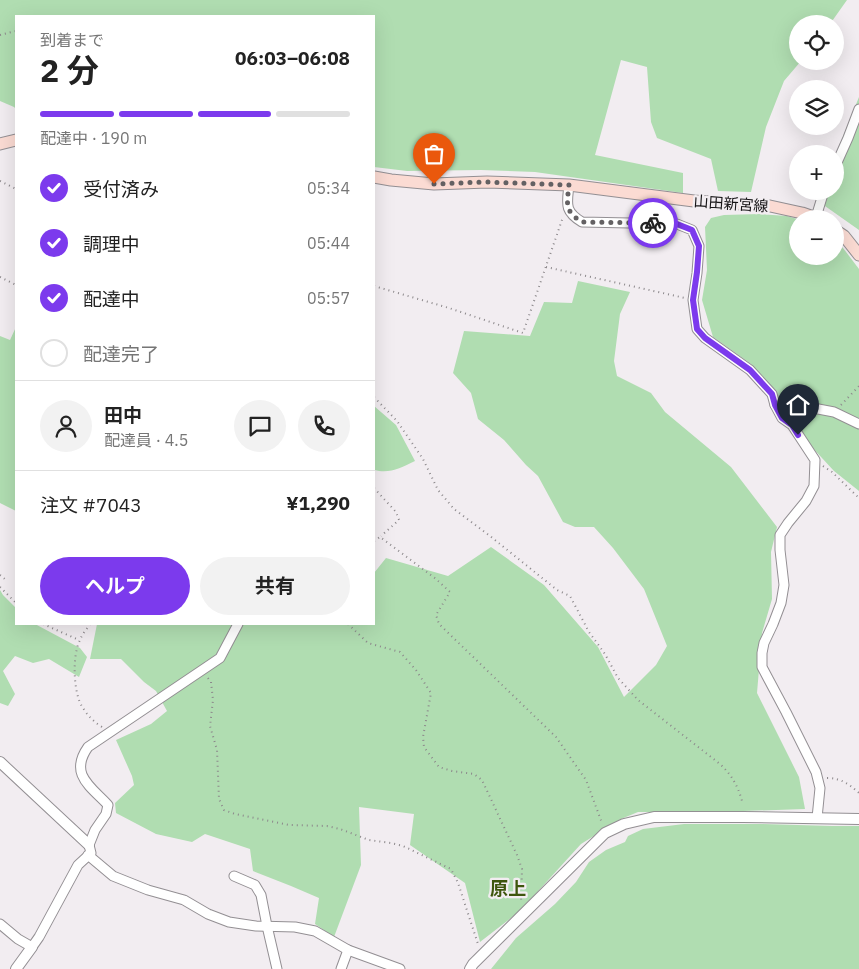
<!DOCTYPE html>
<html lang="ja">
<meta charset="utf-8">
<style>
:root{--surface:#fff;--page:#f2f2f2;--text:#222;--muted:#767676;--line:#e0e0e0;--accent:#7c3aed}
body{margin:0;font-family:"IBM Plex Sans","Noto Sans JP",sans-serif;background:var(--page);color:var(--text);height:100vh;display:flex;flex-direction:column;font-size:19px;white-space:nowrap}
*{box-sizing:border-box;margin:0}
p{font-size:16px;color:var(--muted)}
.icon{flex:none;width:28px;height:28px;fill:none;stroke:currentColor;stroke-width:2;stroke-linecap:round;stroke-linejoin:round}
.map{position:relative;flex:1;overflow:hidden}
.side{position:absolute;left:15px;top:15px;width:360px;height:610px;display:flex;flex-direction:column;background:var(--surface);border-radius:0px;box-shadow:0 5px 20px #0002}
.side>*{flex:none}
.buttons{position:absolute;left:789px;top:15px;display:grid;gap:10px}
.buttons a{display:grid;place-items:center;width:55px;height:55px;border-radius:50%;background:var(--surface);box-shadow:0 5px 20px #0002;font-size:25px}
.pin{position:absolute;display:grid;place-items:center;width:42px;height:42px;color:#fff;margin:-51px -21px;border-radius:50% 50% 50% 0;rotate:-45deg;box-shadow:0 0 5px #0007}
.pin .icon{rotate:45deg}
.courier{position:absolute;display:grid;place-items:center;width:50px;height:50px;margin:-25px;border:4px solid #7c3aed;border-radius:50%;background:#fff;color:#222;box-shadow:0 1px 6px #0007}
.overview em{font-style:normal;font-weight:700}
.overview div{display:flex;flex-direction:column-reverse}
.overview{display:flex;align-items:center;justify-content:space-between;height:85px;padding:0 25px}
h1{font-size:32px;font-weight:700;line-height:38px}
.bar{display:grid;grid-template-columns:repeat(4,1fr);gap:8px 5px;align-content:center;height:60px;padding:0 25px}
.bar i{height:6px;border-radius:4px;background:var(--line)}
.bar .on{background:var(--accent)}
.bar p{grid-column:span 4}
.line{display:flex;align-items:center;gap:12px;padding:0 25px;border-top:1px solid var(--line)}
.line div{flex:1}
.round{display:grid;place-items:center;flex:none;width:52px;height:52px;border-radius:26px;background:var(--page)}
ol{padding:0 25px;list-style:none}
li{display:flex;align-items:center;gap:15px;height:55px}
li p{margin-inline-start:auto}
li .icon{padding:5px;border-radius:50%;background:var(--accent);color:#fff;stroke-width:4}
li:last-child{color:var(--muted)}
li i{width:28px;height:28px;border:2px solid var(--line);border-radius:50%}
.primary-button{display:flex;gap:10px;margin-top:auto;padding:10px 25px}
.primary-button a{flex:1;height:58px;border-radius:30px;background:var(--accent);color:#fff;font-size:20px;font-weight:700;line-height:58px;text-align:center}
.primary-button a+a{background:var(--page);color:var(--text)}
.map>svg:first-child{display:block}
</style>
<div class="map">
<svg width="859" height="969" viewBox="0 0 859 969">
<rect width="100%" height="100%" fill="#f2edf1"/>
<g fill="#b0ddb1">
<path d="M0,0H847L830,24H798V61H801L784,81L766,127L751,192L718,191L711,159L657,138L651,122L647,67L621,60L595,155L683,173V193L535,172L481,170L407,171L374,167V16H16V109L14,107L0,101Z"/>
<path d="M859,97V230L815,199L818,191H835V156Z"/>
<path d="M760,214L787,216L797,219L798,256H835V241L843,248L859,269V491L834,471L810,445L789,410L766,381L751,364L713,337L702,300L707,270L705,227L711,218L724,215Z"/>
<path d="M578,281L630,292L620,314L614,361L617,376L651,393L665,412L731,467L777,527L771,552L772,599L762,633L757,693L799,777L805,809L715,812H638L621,819L581,844L520,911L480,942L465,883L410,845L414,814L359,807L361,865L334,937L315,924L319,898L291,886L253,871L250,849L205,834L192,842L156,834L116,813L115,803L134,785L132,776L116,740L151,724L167,711L156,691L144,682L121,659H90L97,624H374V573L386,558L448,576L491,547L544,585L598,647L624,697L656,665L667,646L644,589L613,548L594,527H575L563,522L538,476L526,465L504,440L478,419L471,393L453,373L464,331L530,336L544,302L572,303Z"/>
<path d="M16,327V511L0,503V336L10,340Z"/>
<path d="M374,406L396,425L415,461C400,468 390,474 374,470Z"/>
<path d="M0,590L3,595L16,608V624H35L80,648L87,657L79,677L49,659L33,663L15,656L3,671L15,694L8,706L0,703Z"/>
<path d="M684,824H763L832,826H859V969H491L516,938L555,904L576,882L589,862L606,850L625,842L628,836L643,829Z"/>
</g>
<g fill="none" stroke-linecap="round" stroke-linejoin="round">
<g stroke="#938f93" stroke-width="11">
<g id="minor">
<path d="M835,167L848,138L859,109"/>
<path d="M569,185C567,204 564,211 582,222L677,224L692,230L699,246L697,273L693,300L697,329L705,338L750,370L772,394L775,405L782,418L792,425L815,460L814,486L806,501L788,523L780,535V550L784,585L781,603L773,624L764,643L762,653V667L786,712L816,772L820,788L817,818"/>
<path d="M816,217L824,191"/>
<path d="M775,405L792,404L834,412L859,424"/>
<path d="M88,855L113,876L148,890L184,900L208,914L229,922L256,926L295,927L315,931L348,950L400,969"/>
<path d="M234,876L255,885L261,895L267,926L277,969"/>
<path d="M0,924L18,939L32,947L39,937L78,865L91,853L89,845L95,830L106,814L108,805C90,786 69,774 88,747L220,658L238,624"/>
<path d="M341,969L348,950"/>
</g>
</g>
<g stroke="#938f93" stroke-width="12">
<g id="tertiary">
<path d="M0,762L89,845"/>
<path d="M16,969L32,947"/>
<path d="M470,969L473,964L605,833L624,824L654,817H743L859,819"/>
</g>
</g>
<g stroke="#938f93" stroke-width="13">
<g id="secondary">
<path d="M0,144L16,140"/>
<path d="M374,177L391,180L434,184L487,182L569,185L694,201L770,206L802,213L819,219"/>
<path d="M835,230L844,236L859,255"/>
</g>
</g>
<g stroke="#8c888b" stroke-width="2" stroke-dasharray="1 4" stroke-linecap="butt">
<path d="M0,35L16,31"/>
<path d="M0,181L16,189"/>
<path d="M546,267L685,298"/>
<path d="M0,277L16,285"/>
<path d="M374,286L449,308L523,333L563,217"/>
<path d="M374,397L397,421L423,459L438,490L454,509L490,536L557,590L570,596L589,632L605,654L618,678L638,700L720,764C731,774 738,786 742,801"/>
<path d="M841,405L859,386"/>
<path d="M823,466L832,472L859,498"/>
<path d="M374,488L396,512L399,520L381,536"/>
<path d="M374,541L380,537L436,579L450,592L436,615L439,624L556,737L586,780L602,823"/>
<path d="M0,575L6,580"/>
<path d="M0,587L16,603"/>
<path d="M43,624L79,640"/>
<path d="M90,624C87,629 82,634 80,640C72,655 73,694 83,708C88,716 94,722 102,727"/>
<path d="M348,624L368,643L400,652L416,670L431,693L423,737L424,747L439,767L452,771L474,774L482,780L517,855L522,869L521,903"/>
<path d="M208,678L211,682L213,700L210,726L217,750L219,799L224,810L235,814L289,825L327,826L340,829L369,840L391,843L403,846L451,869L458,883L478,944"/>
<path d="M827,778C841,778 849,784 859,793"/>
</g>
<use href="#minor" stroke="#fff" stroke-width="9"/>
<use href="#tertiary" stroke="#fff" stroke-width="10"/>
<use href="#secondary" stroke="#fbdbd3" stroke-width="11"/>
</g>
<g fill="none" stroke-linecap="round" stroke-linejoin="round">
<path stroke="#646163" stroke-width="5" stroke-dasharray="0 9" d="M434,184L486,182L569,185C567,204 564,211 582,222L653,223"/>
<path stroke="#7c3aed" stroke-width="6" d="M653,223L677,224L692,230L699,246L697,272L693,300L697,329L705,338L750,370L772,394L775,405L782,418L792,425L798,435"/>
</g>
<g text-anchor="middle" stroke-width="4.5" stroke-linejoin="round" paint-order="stroke">
<g font-size="15" fill="#171517" stroke="#f2edf1">
<text transform="translate(731 204) rotate(4)" y="5">山田新宮線</text>
</g>
<g font-size="18" font-weight="bold" fill="#3e560d" stroke="#f2edf1">
<text x="508" y="895">原上</text>
</g>
</g>
</svg>
<div class="buttons">
<a><svg class="icon" aria-label="locate" viewBox="0 0 24 24"><circle cx="12" cy="12" r="6"/><path d="M12 2v4M12 18v4M2 12h4M18 12h4"/></svg></a>
<a><svg class="icon" aria-label="layers" viewBox="0 0 24 24"><path d="M12 4l9 5-9 5-9-5zM3 14l9 5 9-5"/></svg></a>
<a>+</a>
<a>−</a>
</div>
<div class="pin" style="left:434px;top:184px;background:#ea580c"><svg class="icon" aria-label="bag" viewBox="0 0 24 24"><path d="M5 8h14l-1 12H6zM9 8a3 3 0 0 1 6 0"/></svg></div>
<div class="pin" style="left:798px;top:435px;background:#1f2937"><svg class="icon" aria-label="home" viewBox="0 0 24 24"><path d="M3 11l9-7 9 7M6 9v11h12V9"/></svg></div>
<div class="courier" style="left:653px;top:223px"><svg class="icon" aria-label="bike" viewBox="0 0 24 24"><circle cx="6" cy="16" r="4"/><circle cx="18" cy="16" r="4"/><path d="M6 16l4-8h5l3 8M10 8l3 8H6M13 5h3"/></svg></div>
<section class="side">
<div class="overview"><div><h1>2 分</h1><p>到着まで</p></div><em>06:03–06:08</em></div>
<div class="bar"><i class="on"></i><i class="on"></i><i class="on"></i><i></i><p>配達中 · 190 m</p></div>
<ol>
<li><svg class="icon" aria-label="check" viewBox="0 0 24 24"><path d="M5 12l5 5 9-10"/></svg>受付済み<p>05:34</p></li>
<li><svg class="icon" aria-label="check" viewBox="0 0 24 24"><path d="M5 12l5 5 9-10"/></svg>調理中<p>05:44</p></li>
<li><svg class="icon" aria-label="check" viewBox="0 0 24 24"><path d="M5 12l5 5 9-10"/></svg>配達中<p>05:57</p></li>
<li><i></i>配達完了</li>
</ol>
<div class="line" style="height:90px"><a class="round"><svg class="icon" aria-label="person" viewBox="0 0 24 24"><circle cx="12" cy="8" r="4"/><path d="M4 21q1-7 8-7t8 7"/></svg></a><div><b>田中</b><p>配達員 · 4.5</p></div><a class="round"><svg class="icon" aria-label="chat" viewBox="0 0 24 24"><path d="M4 5h16v11H9l-5 4z"/></svg></a><a class="round"><svg class="icon" aria-label="phone" viewBox="0 0 24 24"><path d="M5 4h4l2 5-3 2q2 4 5 5l2-3 5 2v4C11 20 4 13 5 4z"/></svg></a></div>
<div class="line" style="height:65px"><div>注文 #7043</div><b>¥1,290</b></div>
<div class="primary-button"><a>ヘルプ</a><a>共有</a></div>
</section>
</div>
